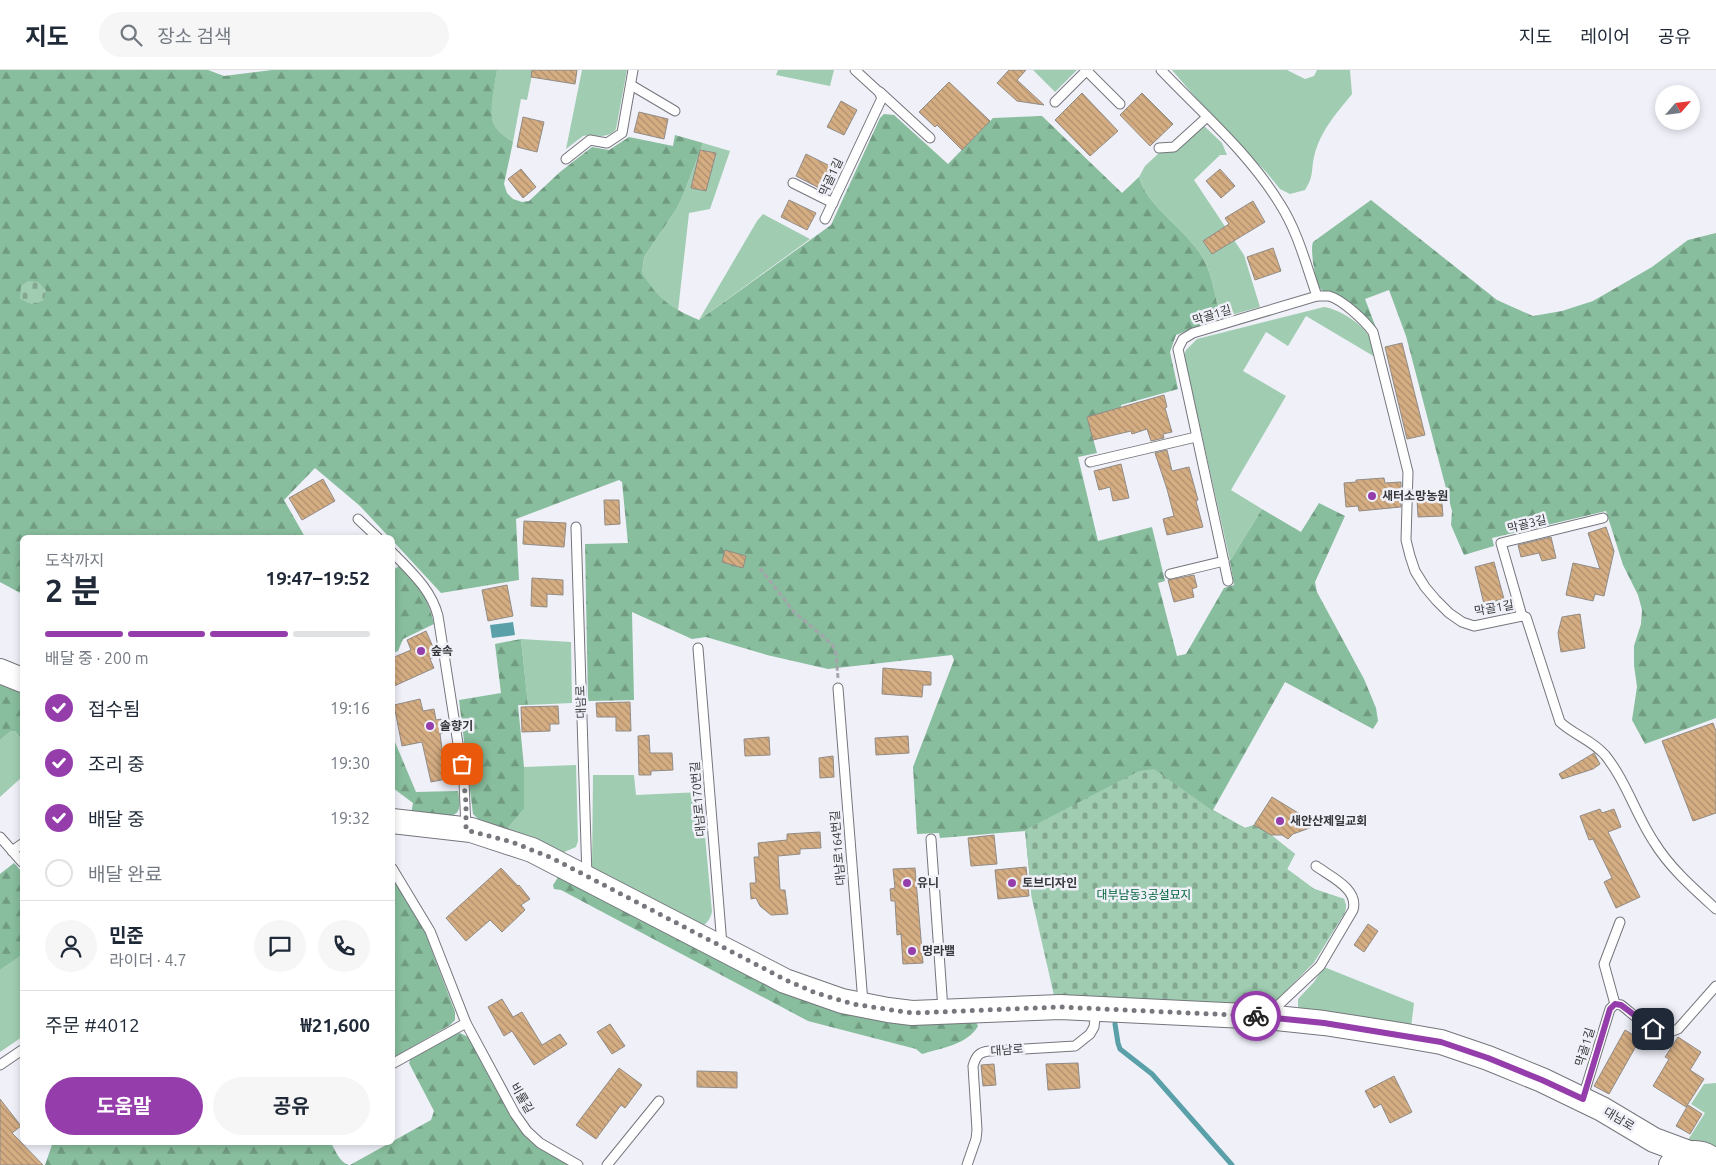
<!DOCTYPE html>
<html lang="ko">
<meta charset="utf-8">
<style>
:root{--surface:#fff;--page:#f6f6f7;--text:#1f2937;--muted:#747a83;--line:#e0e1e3;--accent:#953eab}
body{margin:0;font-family:Ubuntu,"Noto Sans KR",sans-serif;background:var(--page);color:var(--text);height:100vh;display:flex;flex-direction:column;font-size:19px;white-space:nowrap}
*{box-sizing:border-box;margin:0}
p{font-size:16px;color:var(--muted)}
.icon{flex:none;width:28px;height:28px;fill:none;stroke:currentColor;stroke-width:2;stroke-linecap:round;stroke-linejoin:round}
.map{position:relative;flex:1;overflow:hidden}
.sheet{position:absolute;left:20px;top:465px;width:375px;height:610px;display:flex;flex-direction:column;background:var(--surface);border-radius:8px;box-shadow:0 2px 8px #0003}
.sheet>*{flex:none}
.needle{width:32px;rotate:62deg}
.tools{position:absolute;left:1655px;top:15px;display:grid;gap:10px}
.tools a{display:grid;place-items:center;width:45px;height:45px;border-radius:50%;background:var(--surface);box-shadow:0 2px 8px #0003;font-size:25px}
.pin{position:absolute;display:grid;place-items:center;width:42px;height:42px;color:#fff;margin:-21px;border-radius:10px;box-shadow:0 2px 8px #0006}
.courier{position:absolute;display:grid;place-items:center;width:50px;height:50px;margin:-25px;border:4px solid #953eab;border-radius:50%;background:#fff;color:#222;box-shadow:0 1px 6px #0007}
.summary em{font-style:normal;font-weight:700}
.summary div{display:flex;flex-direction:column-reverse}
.summary{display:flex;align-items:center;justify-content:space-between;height:85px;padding:0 25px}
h1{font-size:32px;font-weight:700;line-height:38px}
.bar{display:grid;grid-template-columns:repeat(4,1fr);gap:8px 5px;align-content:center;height:60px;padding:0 25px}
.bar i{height:6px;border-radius:4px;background:var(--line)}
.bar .selected{background:var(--accent)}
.bar p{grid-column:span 4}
.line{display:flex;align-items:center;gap:12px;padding:0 25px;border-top:1px solid var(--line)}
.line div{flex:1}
.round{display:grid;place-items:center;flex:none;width:52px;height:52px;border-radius:26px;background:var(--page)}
ol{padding:0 25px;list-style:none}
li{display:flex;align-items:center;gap:15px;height:55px}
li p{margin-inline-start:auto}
li .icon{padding:5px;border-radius:50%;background:var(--accent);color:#fff;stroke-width:4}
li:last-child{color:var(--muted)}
li i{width:28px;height:28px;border:2px solid var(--line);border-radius:50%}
.button{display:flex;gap:10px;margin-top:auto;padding:10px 25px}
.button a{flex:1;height:58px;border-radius:30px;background:var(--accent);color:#fff;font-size:20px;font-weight:700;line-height:58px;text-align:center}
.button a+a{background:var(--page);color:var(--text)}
header{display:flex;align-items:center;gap:30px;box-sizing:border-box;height:70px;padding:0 25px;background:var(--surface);border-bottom:1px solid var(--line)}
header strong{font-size:24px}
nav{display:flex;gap:28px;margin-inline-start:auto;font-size:18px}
.search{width:350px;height:45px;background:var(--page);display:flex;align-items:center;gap:12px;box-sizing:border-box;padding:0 18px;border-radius:28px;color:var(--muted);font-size:19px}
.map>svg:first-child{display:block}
</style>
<header>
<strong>지도</strong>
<div class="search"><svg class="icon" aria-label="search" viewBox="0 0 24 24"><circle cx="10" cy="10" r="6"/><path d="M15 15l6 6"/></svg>장소 검색</div>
<nav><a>지도</a><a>레이어</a><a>공유</a></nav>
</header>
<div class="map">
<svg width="1716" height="1095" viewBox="0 0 1716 1095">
<defs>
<pattern id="forest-firs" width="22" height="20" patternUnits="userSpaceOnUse" patternTransform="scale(1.25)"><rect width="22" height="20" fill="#88bd9d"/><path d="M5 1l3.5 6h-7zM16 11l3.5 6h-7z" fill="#709b81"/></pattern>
<pattern id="cemetery-stones" width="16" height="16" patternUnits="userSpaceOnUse" patternTransform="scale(1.25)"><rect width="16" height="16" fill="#a0cdb1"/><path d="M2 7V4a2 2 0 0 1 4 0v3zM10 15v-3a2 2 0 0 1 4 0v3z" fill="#83a791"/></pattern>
<pattern id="building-back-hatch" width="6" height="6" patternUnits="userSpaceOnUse" patternTransform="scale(1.25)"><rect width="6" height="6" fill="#d5ad83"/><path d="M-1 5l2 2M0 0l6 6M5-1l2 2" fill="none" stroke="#ae8e6c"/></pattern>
</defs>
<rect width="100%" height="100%" fill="#eff0f8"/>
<g fill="#a0cdb1">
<path d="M497,0H533L527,30L521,29L513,72C506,67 496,61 493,52C488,37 495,15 497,0Z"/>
<path d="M582,0H627L616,59C606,71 595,63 583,66L566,79Z"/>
<path d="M778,0H834L830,16L776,5Z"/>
<path d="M1033,0H1077L1055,22Z"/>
<path d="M1172,0H1287L1305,9L1314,6L1317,0H1350L1352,24C1336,44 1320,61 1314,87C1311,101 1314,106 1305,120L1290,124L1280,119L1267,103L1208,42Z"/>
<path d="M1203,55L1222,73L1227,85H1220L1194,110L1244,185L1260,237L1220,248C1215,225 1212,198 1197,179C1180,156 1146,134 1139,107L1145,96L1159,83L1175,81Z"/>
<path d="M703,73L730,81L710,139L689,143L678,241L653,222L642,203L644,187L677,138L684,123Z"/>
<path d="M763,144L810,169L699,250L757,151Z"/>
<path d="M1324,237C1339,239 1363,254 1370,268C1373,274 1374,280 1375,287L1306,246L1288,276L1266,262L1243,301L1286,326L1231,420L1262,439L1230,491L1184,285L1186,280L1197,269Z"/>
<path d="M521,569L571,572L572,633L528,635Z"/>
<path d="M11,661H15L22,669V707L0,727V670Z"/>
<path d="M576,695L578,771L576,777L562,783L506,760L524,739V697Z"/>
<path d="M593,705H634L636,725L701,722L712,842C710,849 708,852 702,857L592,798Z"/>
<path d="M22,885V967L0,982V900Z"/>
<path d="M1324,897L1414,933L1411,957L1301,940L1298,937V929L1314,912Z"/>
<path d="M1716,1013V1081L1688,1070L1705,1043L1691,1034L1704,1014Z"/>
</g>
<g fill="url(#forest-firs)">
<path d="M0,0H208L224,6L272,0H497C495,14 489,39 493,52C496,61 506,67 513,72L504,114L507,123L513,129L522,132L529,131L560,102L592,77L609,80L629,67L673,76L675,65L703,73L684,123L677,138L644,187L642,203C658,229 671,238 699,250L831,155L880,48L884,44L894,45L948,94L993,48L1042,46L1122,123L1139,107C1146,134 1180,156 1197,179C1212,198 1215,225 1220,248L1176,265L1170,282L1178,319L1121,335V338L1087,347L1097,383L1078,387L1098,471L1152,457L1165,511L1158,513L1177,586L1186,584L1224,518L1234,515L1230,491L1262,439L1301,462L1319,433L1345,446L1315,512L1317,522L1364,609L1376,638L1378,651L1373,659L1285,612L1213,740L1245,758L1254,755L1271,765L1295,784L1287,799L1314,819L1344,829L1346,836L1345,842L1314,892L1267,940L1032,829L1025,761L940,768L939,763L917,764L913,697L954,590L952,585L828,599L767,585L706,567L692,569L632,542L634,630L588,631L585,474L628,473L622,412L619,410L516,449L519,510L441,523L393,471L392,468L389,467L360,436L315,398L284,430L305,467L22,468V524L0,512Z"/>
<path d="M1371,130L1497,230L1533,246L1562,241L1593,231L1652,197L1688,170L1716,163V648L1645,674L1632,650L1637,617L1634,595V576L1641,554L1642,540L1638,525L1623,495L1606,441L1492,468L1494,476L1464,485L1451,455L1452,441L1406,266L1389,220L1365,229L1378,263L1369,251L1329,223C1325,222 1322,221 1319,217C1315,208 1310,180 1313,172Z"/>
<path d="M399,496C418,515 428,527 434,554L403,569L398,581L393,583V500Z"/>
<path d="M521,569L528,635H518L524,697V739L506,760L481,752L473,744L459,630L501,623L495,574Z"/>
<path d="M0,610L22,618V669L15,661H11L0,670Z"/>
<path d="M392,665L416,722L458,721C459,727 461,735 458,741C453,751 422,745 411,744L413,733L393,718Z"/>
<path d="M14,793L22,802V885L0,900V804Z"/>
<path d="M559,806L783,918L976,952L978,956C967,975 941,978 922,984L916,979L808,951L561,820L554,819L553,815Z"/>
<path d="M392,807L425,862L455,942V950L450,955L393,988Z"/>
<path d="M460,963L468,967L510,1045L524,1064L569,1095H350L431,1050L434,1041L409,993L410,990L455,964Z"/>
<path d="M53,1072L331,1073C335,1080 340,1093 349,1095H45Z"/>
</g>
<g fill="url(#cemetery-stones)">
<path d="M28,211L38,212L46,220L44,230L33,235L20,229L21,216Z"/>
<path d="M1154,699L1213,741L1245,758L1254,755L1271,765L1295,784L1287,799L1314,819L1344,829L1346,836L1345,842L1314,892L1267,940L1055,930L1032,829L1025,760L1139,701Z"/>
</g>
<path fill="#59a0a9" d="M513,552L515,565L492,568L490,555Z"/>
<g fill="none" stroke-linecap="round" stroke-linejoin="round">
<path stroke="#59a0a9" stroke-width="5" d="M1115,954L1118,973L1120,979L1152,1004L1232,1095"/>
</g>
<g fill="url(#building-back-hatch)" stroke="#918b86">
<path d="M532,0H577L575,14L531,7Z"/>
<path d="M1009,0H1026L1017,10L1044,35L1017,31L997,13Z"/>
<path d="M949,12L990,51L962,80L937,55L935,57L919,42Z"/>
<path d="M1082,23L1118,61L1090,86L1055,50Z"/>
<path d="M1142,23L1173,54L1150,76L1120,45Z"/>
<path d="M841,31L857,40L844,65L827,57Z"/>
<path d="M639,42L668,49L664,69L634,62Z"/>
<path d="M523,47L544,52L537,82L517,77Z"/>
<path d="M700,80L716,83L706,121L691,118Z"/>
<path d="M806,84L838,100L827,122L796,106Z"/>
<path d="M521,99L536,117L523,128L508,109Z"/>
<path d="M1220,99L1235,116L1221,128L1206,111Z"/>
<path d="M789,130L816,143L807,160L781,147Z"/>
<path d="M1253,131L1265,152L1212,184L1203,171L1229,154L1225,148Z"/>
<path d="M1273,178L1281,201L1255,210L1247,187Z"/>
<path d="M1402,273L1425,365L1407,369L1385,277Z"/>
<path d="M1164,325L1167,337L1165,338L1172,362L1163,364L1164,368L1151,371L1147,359L1132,364L1131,361L1093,370L1087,347Z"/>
<path d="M1167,380L1172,401L1189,397L1198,430L1196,431L1203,457L1167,465L1163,449L1174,446L1167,419L1155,383Z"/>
<path d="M1121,394L1129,428L1113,431L1110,417L1099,420L1094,401Z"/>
<path d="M1384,408L1385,413L1401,412V437L1359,441L1358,436L1346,437L1344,413L1356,412V410Z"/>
<path d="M323,409L335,431L302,450L289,428Z"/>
<path d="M1441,422L1443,446L1418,447L1417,429H1428L1427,423Z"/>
<path d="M604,430H619L620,454L605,455Z"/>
<path d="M524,451L566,453L564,477L523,474Z"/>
<path d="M1606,457L1614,481L1604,526L1595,524L1593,531L1566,525L1573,493L1600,499L1588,463Z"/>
<path d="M1551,467L1556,488L1542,491L1539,483L1521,487L1518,475Z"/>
<path d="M725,480L746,486L743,498L722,492Z"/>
<path d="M1494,492L1504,529L1484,534L1475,497Z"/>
<path d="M1194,505L1197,517L1192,519L1194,527L1174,532L1168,510Z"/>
<path d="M532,508L563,510V525L547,524V537L531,536Z"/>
<path d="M507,515L513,546L488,551L482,520Z"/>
<path d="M1580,544L1585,578L1561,582L1558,563L1562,547Z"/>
<path d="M426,561L437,586L430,589L434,598L392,617V588L411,580L407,570Z"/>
<path d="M883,598L931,602V615H923L922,627L882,624Z"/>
<path d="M420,629L423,641L434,639L436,650L441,649L443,663L440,664L446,709L431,712L422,672L402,676L394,635Z"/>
<path d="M630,632L631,661H616V647H597L596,633Z"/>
<path d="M558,636L559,654H550V661L522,662L521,637Z"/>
<path d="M1713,653L1716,661V743L1693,751L1662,671Z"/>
<path d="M649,665L650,683H672L673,700L651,701V705H639L638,666Z"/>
<path d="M908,666L909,683L876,685L875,668Z"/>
<path d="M769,667L770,685L745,686L744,669Z"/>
<path d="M1594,683L1600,694L1593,699L1562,709L1559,704Z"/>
<path d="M833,686L834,707L820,708L819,688Z"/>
<path d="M1272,727L1318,755L1293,764L1288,769L1282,765H1271L1254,755Z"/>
<path d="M1600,739L1602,743L1614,739L1621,757L1608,762L1640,827L1616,838L1604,812L1612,808L1593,769L1589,770L1580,746Z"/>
<path d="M820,762L821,778L800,779V784L778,786L780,820H785L788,844L771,845L760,836L756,828L751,829L750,813H756L754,787H759L758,773L787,770V764Z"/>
<path d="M994,765L997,794L971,796L968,768Z"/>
<path d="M1026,797L1029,826L998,829L995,800Z"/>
<path d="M501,798L518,816L519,815L530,829L521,835L525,840L502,862L490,850L466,871L446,848Z"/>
<path d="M915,798L923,893L903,894L901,864L897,865L895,831H891L890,819L895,818L893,799Z"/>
<path d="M1368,854L1378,861L1364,882L1354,875Z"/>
<path d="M502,929L513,947L522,942L542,975L560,964L567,974L534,995L512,961L504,966L488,937Z"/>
<path d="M610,954L625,976L612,984L597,962Z"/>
<path d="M1625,960L1640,969L1609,1024L1594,1016Z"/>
<path d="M1678,967L1701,982L1690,1000L1704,1009L1686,1037L1653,1016L1669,989L1665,987Z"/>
<path d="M1078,993L1080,1018L1048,1020L1046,994Z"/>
<path d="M994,994L996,1015L983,1016L981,995Z"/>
<path d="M619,998L642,1015L625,1038L621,1035L596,1069L576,1055Z"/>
<path d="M697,1001L737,1002V1018L697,1017Z"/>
<path d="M1394,1006L1412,1042L1390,1053L1381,1034L1374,1038L1365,1021Z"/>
<path d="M0,1029L21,1056L12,1063L43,1095H0Z"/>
<path d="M1688,1035L1702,1044L1690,1064L1676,1056Z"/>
</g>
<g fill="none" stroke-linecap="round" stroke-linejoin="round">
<g stroke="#75767d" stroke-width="11">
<g id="lane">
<path d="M1161,0C1202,43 1249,83 1280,134C1298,162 1306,195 1317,226"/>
<path d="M1087,1L1120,34"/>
<path d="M631,15L675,41"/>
<path d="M880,22L930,68"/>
<path d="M1055,32L1087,0"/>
<path d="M1159,78L1174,77L1207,47"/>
<path d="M566,89L590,70L607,73L622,63L633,0"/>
<path d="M793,113L833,133"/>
<path d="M825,149L882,28L879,22L855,0"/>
<path d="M1090,392L1196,367"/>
<path d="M358,449L378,468"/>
<path d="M576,457L587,807"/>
<path d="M392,482C411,502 431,519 438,546L464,712L466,759"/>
<path d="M1170,504L1224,491"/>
<path d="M1228,511L1178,279L1183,269L1193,263L1317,226C1321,226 1326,226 1329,226C1343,230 1365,251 1373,262L1408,402L1406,470L1410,486L1415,501L1425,517L1436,530L1449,543L1462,552L1474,556L1522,546L1526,547L1560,652C1574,665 1592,670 1605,685C1626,711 1636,745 1654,772C1670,798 1693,818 1716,839"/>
<path d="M1522,546L1501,473L1603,448"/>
<path d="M698,578L722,875"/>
<path d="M838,618L863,933"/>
<path d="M0,767L22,792"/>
<path d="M931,769L943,940"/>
<path d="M12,781L22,774"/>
<path d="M392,798L430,861L466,953L515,1044L527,1061L540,1073L578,1095"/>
<path d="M1615,934L1604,894L1620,852"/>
<path d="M1270,943L1320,896L1353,840C1359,819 1331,807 1316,796"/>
<path d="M392,994L466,953"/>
<path d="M0,995L22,980"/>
<path d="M1583,1027L1610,939L1615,934L1621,935C1637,947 1657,970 1678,959L1716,916"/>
<path d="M607,1095L659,1031"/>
<path d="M967,1095L976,1069L977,1060L973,996C976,986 979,982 989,981L1075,976L1090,964L1094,957L1096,940"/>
</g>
</g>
<g stroke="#75767d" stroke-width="26">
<g id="secondary">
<path d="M0,601L22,610"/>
<path d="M392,751L471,760L532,780L785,911L842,931L888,940L912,943L1060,937L1266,947L1324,953L1401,965L1441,972L1488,988L1542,1010L1602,1039L1654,1070L1689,1083"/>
<path d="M1671,1095C1683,1080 1703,1079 1716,1093"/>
</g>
</g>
<path stroke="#a4a5ab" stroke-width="3" stroke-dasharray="5 2.5" stroke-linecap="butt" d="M760,498L794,542L825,568L833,576L836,584L838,608"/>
<use href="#lane" stroke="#fff" stroke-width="9"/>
<use href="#secondary" stroke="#fff" stroke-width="24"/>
</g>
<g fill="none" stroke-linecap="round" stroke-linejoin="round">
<path stroke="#77787d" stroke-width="5" stroke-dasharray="0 9" d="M462,694L466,733V760L512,772L552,788L786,910L816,923L853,934L912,943L1060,937L1256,946"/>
<path stroke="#953eab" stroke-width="6" d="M1256,946L1324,953L1441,972L1488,988L1542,1010L1583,1029L1610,939L1615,934L1621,935L1653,959"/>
</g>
<g fill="#953eab" stroke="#eff0f8" stroke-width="2">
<circle cx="1372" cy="426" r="5"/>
<circle cx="421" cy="581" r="5"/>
<circle cx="430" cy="656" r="5"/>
<circle cx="1280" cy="751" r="5"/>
<circle cx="907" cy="813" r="5"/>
<circle cx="1012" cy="813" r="5"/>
<circle cx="912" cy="881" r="5"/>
</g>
<g text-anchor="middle" stroke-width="5" stroke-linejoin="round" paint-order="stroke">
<g font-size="12" fill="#37383b" stroke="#eff0f8">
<text transform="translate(831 107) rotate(-65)" y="4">막골1길</text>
<text transform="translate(1212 245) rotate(-17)" y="4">막골1길</text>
<text transform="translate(1527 454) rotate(-14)" y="4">막골3길</text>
<text transform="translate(1494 538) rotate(-10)" y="4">막골1길</text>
<text transform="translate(581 632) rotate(-92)" y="4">대남로</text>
<text transform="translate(698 729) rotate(-95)" y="4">대남로170번길</text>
<text transform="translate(838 778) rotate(-95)" y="4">대남로164번길</text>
<text transform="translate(1585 977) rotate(-73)" y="4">막골1길</text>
<text transform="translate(1007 980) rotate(-4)" y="4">대남로</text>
<text transform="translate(522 1028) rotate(60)" y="4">비룰길</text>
<text transform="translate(1619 1049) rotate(31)" y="4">대남로</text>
</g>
<g font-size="12" font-weight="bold" fill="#37383b" stroke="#eff0f8" text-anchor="start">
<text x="1382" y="430">새터소망농원</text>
<text x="431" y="585">숲속</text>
<text x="440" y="660">솔향기</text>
<text x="1290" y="755">새안산제일교회</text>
<text x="917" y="817">유니</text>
<text x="1022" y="817">토브디자인</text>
<text x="922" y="885">멍라밸</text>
</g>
<g font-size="12" fill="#03633b" stroke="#eff0f8">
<text x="1144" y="829">대부남동3공설묘지</text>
</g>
</g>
</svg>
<div class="tools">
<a><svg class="needle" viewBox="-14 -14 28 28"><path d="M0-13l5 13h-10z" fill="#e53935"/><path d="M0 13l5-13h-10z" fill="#747a83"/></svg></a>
</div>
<div class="pin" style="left:462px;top:694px;background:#ea580c"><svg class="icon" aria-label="bag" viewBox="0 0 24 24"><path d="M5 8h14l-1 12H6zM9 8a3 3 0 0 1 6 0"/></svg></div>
<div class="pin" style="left:1653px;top:959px;background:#1f2937"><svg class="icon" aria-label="home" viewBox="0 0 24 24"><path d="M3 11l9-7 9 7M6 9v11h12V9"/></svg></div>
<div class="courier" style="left:1256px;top:946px"><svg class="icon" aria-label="bike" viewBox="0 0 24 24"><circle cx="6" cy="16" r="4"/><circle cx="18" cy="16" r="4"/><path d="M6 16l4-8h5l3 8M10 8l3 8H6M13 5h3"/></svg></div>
<section class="sheet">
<div class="summary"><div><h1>2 분</h1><p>도착까지</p></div><em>19:47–19:52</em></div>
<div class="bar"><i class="selected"></i><i class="selected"></i><i class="selected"></i><i></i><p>배달 중 · 200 m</p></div>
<ol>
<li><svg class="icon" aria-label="check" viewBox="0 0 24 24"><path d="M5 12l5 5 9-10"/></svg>접수됨<p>19:16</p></li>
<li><svg class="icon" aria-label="check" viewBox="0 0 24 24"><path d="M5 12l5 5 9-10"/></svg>조리 중<p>19:30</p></li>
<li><svg class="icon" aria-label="check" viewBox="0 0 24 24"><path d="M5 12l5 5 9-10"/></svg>배달 중<p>19:32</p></li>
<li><i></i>배달 완료</li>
</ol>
<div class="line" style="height:90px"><a class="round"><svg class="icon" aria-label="person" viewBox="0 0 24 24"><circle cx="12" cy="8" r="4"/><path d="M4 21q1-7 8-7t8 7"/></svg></a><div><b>민준</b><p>라이더 · 4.7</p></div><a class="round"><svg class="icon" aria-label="chat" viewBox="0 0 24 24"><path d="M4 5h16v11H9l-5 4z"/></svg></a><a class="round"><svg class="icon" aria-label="phone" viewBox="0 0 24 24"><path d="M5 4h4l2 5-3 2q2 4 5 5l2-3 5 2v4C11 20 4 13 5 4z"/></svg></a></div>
<div class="line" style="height:65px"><div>주문 #4012</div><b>₩21,600</b></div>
<div class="button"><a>도움말</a><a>공유</a></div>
</section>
</div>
